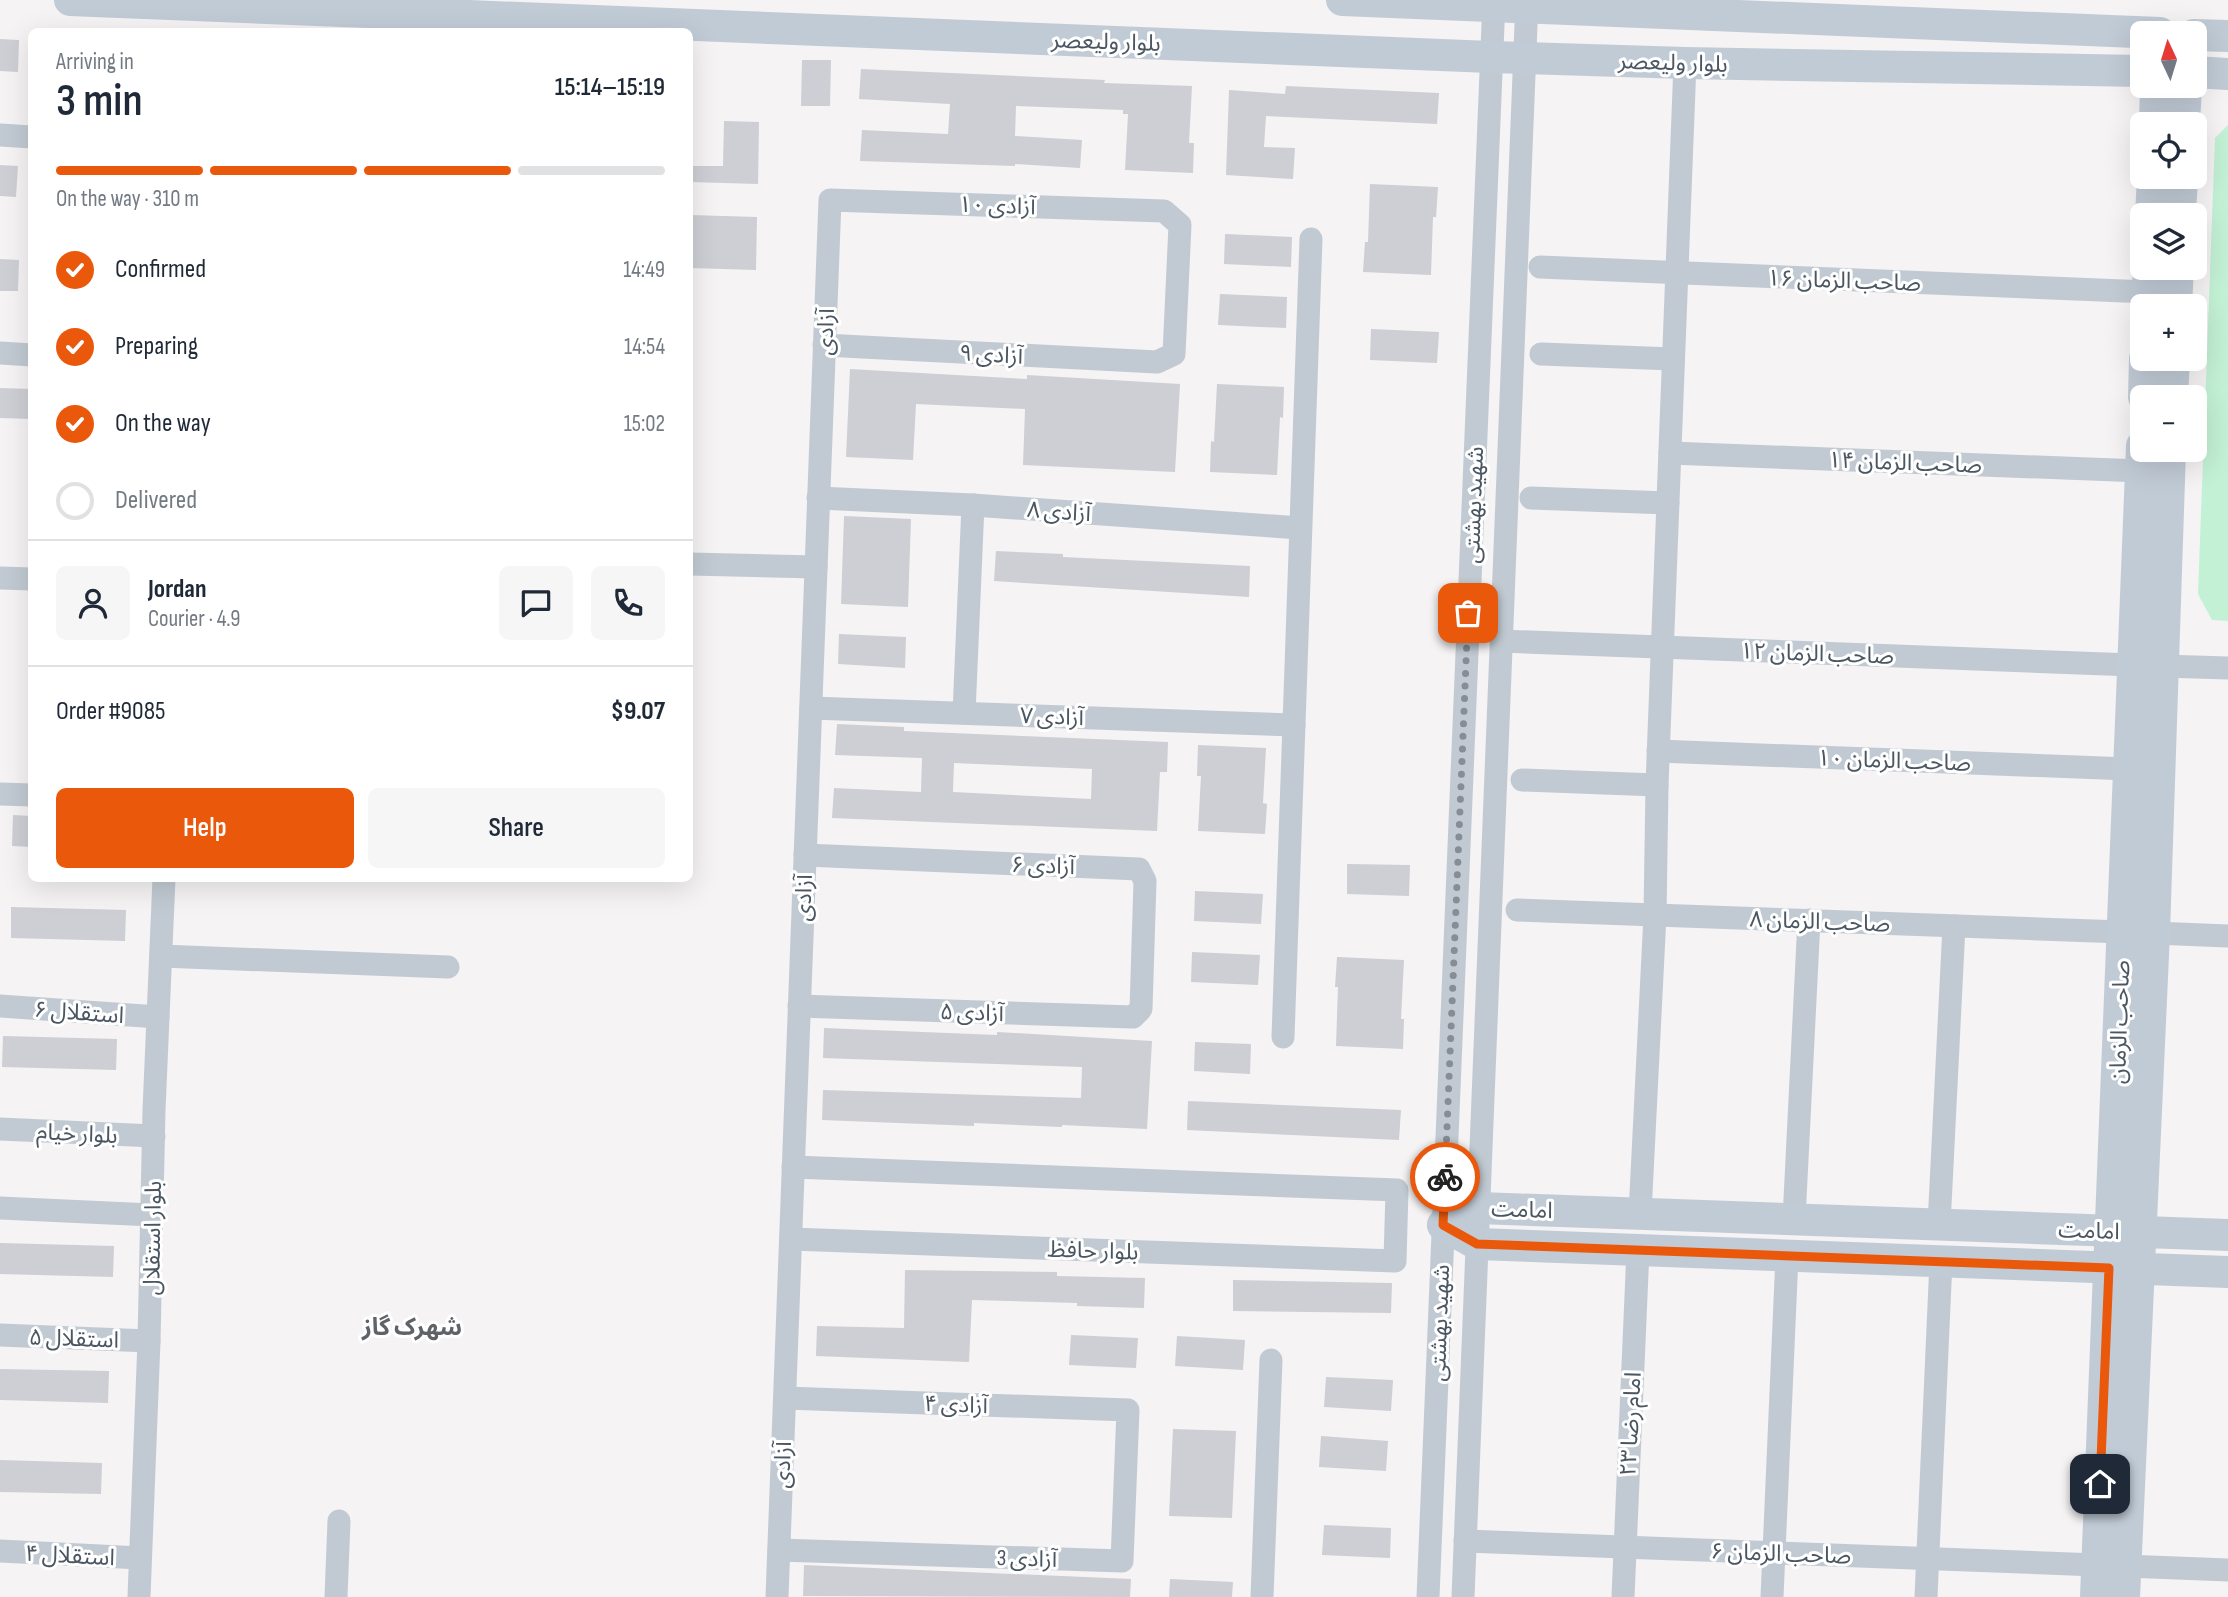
<!DOCTYPE html>
<meta charset="utf-8">
<style>
:root{--surface:#fff;--page:#f6f6f7;--text:#1f2937;--muted:#747a83;--line:#e0e1e3;--accent:#ea580c}
body{margin:0;font-family:"Sofia Sans Condensed","Noto Sans Arabic",sans-serif;background:var(--page);color:var(--text);height:100vh;display:flex;flex-direction:column;font-size:26px;white-space:nowrap}
*{box-sizing:border-box;margin:0}
p{font-size:23px;color:var(--muted)}
.icon{flex:none;width:38px;height:38px;fill:none;stroke:currentColor;stroke-width:2;stroke-linecap:round;stroke-linejoin:round}
.map{position:relative;flex:1;overflow:hidden}
.details{position:absolute;left:28px;top:28px;width:665px;height:854px;display:flex;flex-direction:column;background:var(--surface);border-radius:10px;box-shadow:0 7px 28px #0002}
.details>*{flex:none}
.needle{width:46px;rotate:356deg}
.buttons{position:absolute;left:2130px;top:21px;display:grid;gap:14px}
.buttons a{display:grid;place-items:center;width:77px;height:77px;border-radius:10px;background:var(--surface);box-shadow:0 7px 28px #0002;font-size:35px}
.pin{position:absolute;display:grid;place-items:center;width:60px;height:60px;color:#fff;margin:-30px;border-radius:14px;box-shadow:0 4px 10px #0006}
.courier{position:absolute;display:grid;place-items:center;width:70px;height:70px;margin:-35px;border:5px solid #ea580c;border-radius:50%;background:#fff;color:#222;box-shadow:0 2px 9px #0007}
.head em{font-style:normal;font-weight:600}
.head div{display:flex;flex-direction:column-reverse}
.head{display:flex;align-items:center;justify-content:space-between;height:119px;padding:0 28px}
h1{font-size:46px;font-weight:600;line-height:52px}
.bar{display:grid;grid-template-columns:repeat(4,1fr);gap:10px 7px;align-content:center;height:84px;padding:0 28px}
.bar i{height:9px;border-radius:5px;background:var(--line)}
.bar .on{background:var(--accent)}
.bar p{grid-column:span 4}
.line{display:flex;align-items:center;gap:18px;padding:0 28px;border-top:2px solid var(--line)}
.line div{flex:1}
.round{display:grid;place-items:center;flex:none;width:74px;height:74px;border-radius:10px;background:var(--page)}
ol{padding:0 28px;list-style:none}
li{display:flex;align-items:center;gap:21px;height:77px}
li p{margin-inline-start:auto}
li .icon{padding:7px;border-radius:50%;background:var(--accent);color:#fff;stroke-width:4}
li:last-child{color:var(--muted)}
li i{width:38px;height:38px;border:4px solid var(--line);border-radius:50%}
.cta{display:flex;gap:14px;margin-top:auto;padding:14px 28px}
.cta a{flex:1;height:80px;border-radius:10px;background:var(--accent);color:#fff;font-size:28px;font-weight:600;line-height:80px;text-align:center}
.cta a+a{background:var(--page);color:var(--text)}
.map>svg:first-child{display:block}
</style>
<div class="map">
<svg width="2228" height="1597" viewBox="0 0 2228 1597">
<rect width="100%" height="100%" fill="#f5f3f3"/>
<path fill="#c3f1d5" d="M2228,125V621L2212,620L2198,594L2215,138Z"/>
<g fill="#cdcfd5" fill-rule="evenodd">
<path d="M0,39L19,40L18,72L0,71Z"/>
<path d="M802,60H831L830,106H801Z"/>
<path d="M861,69L1105,80L1104,83L1192,86L1189,143H1194L1193,173L1125,170L1128,114H1123V110L1016,106L1015,136L1082,140L1080,168L1015,164V166L860,161L862,130L948,134L950,104L859,99Z"/>
<path d="M1286,86L1439,93L1437,124L1266,116L1264,147L1295,148L1293,179L1226,175L1229,90L1285,94Z"/>
<path d="M724,121L759,122L758,184L690,182V166H723Z"/>
<path d="M0,165L18,166L16,197L0,196Z"/>
<path d="M1370,184L1438,187L1436,217H1433L1431,275L1363,272L1365,242H1368Z"/>
<path d="M690,215L757,217L756,270L690,268Z"/>
<path d="M1225,234L1292,237L1291,267L1224,264Z"/>
<path d="M0,259L19,260L18,291H0Z"/>
<path d="M1220,294L1287,297L1286,328L1218,325Z"/>
<path d="M1371,329L1439,332L1437,363L1370,360Z"/>
<path d="M850,369L1027,379V375L1180,384L1175,472L1023,465L1025,409L916,404L913,460L846,457Z"/>
<path d="M1217,384L1284,387L1283,418L1280,417L1277,475L1210,472L1211,441L1214,442Z"/>
<path d="M0,388L32,389V419L0,418Z"/>
<path d="M844,516L911,519L908,607L841,604Z"/>
<path d="M996,551L1063,554V557L1250,566L1249,597L994,581Z"/>
<path d="M839,634L906,637L905,668L838,664Z"/>
<path d="M837,724L904,727V731L1168,742L1167,772H1160L1157,831L832,818L834,788L921,792L922,758L835,755ZM954,763L1092,769L1091,799L953,792Z"/>
<path d="M1198,745L1266,748L1263,803L1267,804L1265,834L1198,831L1201,776H1197Z"/>
<path d="M13,815L32,816V847L12,846Z"/>
<path d="M1347,864L1410,865L1409,896L1347,894Z"/>
<path d="M1195,891L1263,894L1261,924L1194,921Z"/>
<path d="M11,907L126,910L125,941L11,938Z"/>
<path d="M1192,952L1260,955L1258,985L1191,982Z"/>
<path d="M1337,957L1404,960L1401,1019H1404L1403,1049L1336,1046L1338,987H1335Z"/>
<path d="M824,1028L997,1035V1032L1152,1041L1147,1129L1062,1125V1127L974,1123V1126L822,1120L823,1090L1081,1098L1082,1067L823,1058Z"/>
<path d="M3,1036L117,1039L116,1070L2,1067Z"/>
<path d="M1195,1042L1251,1044L1250,1074L1194,1071Z"/>
<path d="M1188,1101L1401,1110L1399,1140L1187,1130Z"/>
<path d="M0,1243L114,1246L113,1277L0,1274Z"/>
<path d="M905,1270L1057,1272V1276L1145,1278L1144,1308L1077,1306V1303L972,1300L969,1362L816,1356L817,1326L904,1328Z"/>
<path d="M1233,1280L1392,1283L1391,1313L1233,1311Z"/>
<path d="M1071,1335L1138,1338L1136,1368L1069,1365Z"/>
<path d="M1177,1336L1245,1340L1243,1370L1175,1366Z"/>
<path d="M0,1369L109,1371L108,1403L0,1400Z"/>
<path d="M1326,1377L1393,1380L1391,1411L1324,1407Z"/>
<path d="M1173,1429L1236,1431L1232,1518L1169,1516Z"/>
<path d="M1321,1436L1388,1441L1386,1471L1319,1467Z"/>
<path d="M0,1460L102,1463L101,1494L0,1492Z"/>
<path d="M1324,1525L1391,1528L1390,1558L1322,1555Z"/>
<path d="M804,1565L1131,1579L1130,1597L803,1596Z"/>
<path d="M1170,1579L1233,1582L1232,1597H1169Z"/>
</g>
<g fill="none" stroke-linecap="round" stroke-linejoin="round">
<g stroke="#c1cad2" stroke-width="23">
<path d="M0,135L32,137"/>
<path d="M1540,267L2148,292"/>
<path d="M0,353L32,355"/>
<path d="M1541,354L1673,359"/>
<path d="M1670,453L2141,471"/>
<path d="M818,498L973,505L1300,528"/>
<path d="M1531,498L1668,503"/>
<path d="M690,564L816,567"/>
<path d="M0,578L32,579"/>
<path d="M1501,641L2133,665"/>
<path d="M2162,666L2228,668"/>
<path d="M811,708L1294,725"/>
<path d="M964,713L973,505"/>
<path d="M1658,751L2129,769"/>
<path d="M1522,780L1657,785"/>
<path d="M0,794L32,795"/>
<path d="M1517,910L2122,932"/>
<path d="M2154,933L2228,936"/>
<path d="M161,956L448,967"/>
<path d="M0,1006L158,1017"/>
<path d="M799,1006L1133,1017L1141,1009L1145,881L1139,869L805,855"/>
<path d="M1283,1037L1311,239"/>
<path d="M0,1129L154,1136"/>
<path d="M0,1208L152,1215"/>
<path d="M1640,1214L1655,915L1657,785L1685,63"/>
<path d="M1794,1219L1809,920"/>
<path d="M1939,1225L1954,926"/>
<path d="M791,1239L1395,1261L1397,1190L793,1167"/>
<path d="M0,1335L149,1341"/>
<path d="M1465,1541L2097,1565"/>
<path d="M779,1550L1122,1561L1128,1410L785,1398"/>
<path d="M0,1551L140,1558"/>
<path d="M2125,1566L2228,1570"/>
<path d="M139,1597L149,1341L154,1110L164,878"/>
<path d="M336,1597L339,1521"/>
<path d="M777,1597L830,200L1164,211L1180,225L1174,354L1157,362L824,345"/>
<path d="M1262,1597L1271,1360"/>
<path d="M1428,1597L1494,0"/>
<path d="M1463,1597L1527,0"/>
<path d="M1623,1597L1638,1250"/>
<path d="M1772,1597L1787,1256"/>
<path d="M1926,1597L1941,1261"/>
</g>
<g stroke="#c1cbd6" stroke-width="32">
<path d="M70,0L1491,57L1685,63L2142,71"/>
<path d="M1342,0L2160,33"/>
<path d="M2194,35L2228,36"/>
<path d="M2194,72L2228,74"/>
<path d="M2155,124L2156,86"/>
<path d="M2184,124L2186,86"/>
<path d="M2151,215L2153,177"/>
<path d="M2180,215L2182,177"/>
<path d="M2147,306L2149,268"/>
<path d="M2176,306L2178,268"/>
<path d="M2144,397L2145,359"/>
<path d="M2172,397L2174,359"/>
<path d="M1443,1225L1477,1244L2228,1272"/>
<path d="M1443,1225L1479,1208L2228,1235"/>
<path d="M2096,1597L2142,446"/>
<path d="M2124,1597L2154,933L2170,450"/>
</g>
</g>
<g fill="none" stroke-linecap="round" stroke-linejoin="round">
<path stroke="#868d94" stroke-width="7" stroke-dasharray="0 12.6" d="M1445,1177L1468,613"/>
<path stroke="#ea580c" stroke-width="9" d="M1445,1177L1443,1225L1477,1244L2109,1268L2100,1484"/>
</g>
<g text-anchor="middle" stroke-width="6" stroke-linejoin="round" paint-order="stroke">
<g font-size="23" fill="#4a5661" stroke="#fff">
<text transform="translate(1106 41) rotate(2)" y="8">بلوار ولیعصر</text>
<text transform="translate(1673 62) rotate(2)" y="8">بلوار ولیعصر</text>
<text transform="translate(997 205) rotate(2)" y="8">آزادی ۱۰</text>
<text transform="translate(1844 280) rotate(2)" y="8">صاحب الزمان ۱۶</text>
<text transform="translate(825 332) rotate(-88)" y="8">آزادی</text>
<text transform="translate(991 354) rotate(3)" y="8">آزادی ۹</text>
<text transform="translate(1905 462) rotate(2)" y="8">صاحب الزمان ۱۴</text>
<text transform="translate(1473 505) rotate(-88)" y="8">شهید بهشتی</text>
<text transform="translate(1059 511) rotate(4)" y="8">آزادی ۸</text>
<text transform="translate(1817 653) rotate(2)" y="8">صاحب الزمان ۱۲</text>
<text transform="translate(1052 716) rotate(2)" y="8">آزادی ۷</text>
<text transform="translate(1894 760) rotate(2)" y="8">صاحب الزمان ۱۰</text>
<text transform="translate(1043 865) rotate(2)" y="8">آزادی ۶</text>
<text transform="translate(803 898) rotate(-88)" y="8">آزادی</text>
<text transform="translate(1820 921) rotate(2)" y="8">صاحب الزمان ۸</text>
<text transform="translate(79 1012) rotate(4)" y="8">استقلال ۶</text>
<text transform="translate(972 1012) rotate(2)" y="8">آزادی ۵</text>
<text transform="translate(2119 1022) rotate(-88)" y="8">صاحب الزمان</text>
<text transform="translate(77 1133) rotate(3)" y="8">بلوار خیام</text>
<text transform="translate(1522 1209) rotate(2)" y="8">امامت</text>
<text transform="translate(2089 1230) rotate(2)" y="8">امامت</text>
<text transform="translate(152 1238) rotate(-89)" y="8">بلوار استقلال</text>
<text transform="translate(1093 1250) rotate(2)" y="8">بلوار حافظ</text>
<text transform="translate(1439 1323) rotate(-88)" y="8">شهید بهشتی</text>
<text transform="translate(74 1338) rotate(2)" y="8">استقلال ۵</text>
<text transform="translate(956 1404) rotate(2)" y="8">آزادی ۴</text>
<text transform="translate(1630 1424) rotate(-87)" y="8">امام رضا ۲۳</text>
<text transform="translate(782 1465) rotate(-88)" y="8">آزادی</text>
<text transform="translate(1781 1553) rotate(2)" y="8">صاحب الزمان ۶</text>
<text transform="translate(70 1555) rotate(3)" y="8">استقلال ۴</text>
<text transform="translate(1027 1558) rotate(2)" y="8">آزادی 3</text>
</g>
<g font-size="24" font-weight="bold" fill="#5f6368" stroke="#fff">
<text x="412" y="1335">شهرک گاز</text>
</g>
</g>
</svg>
<div class="buttons">
<a><svg class="needle" viewBox="-14 -14 28 28"><path d="M0-13l5 13h-10z" fill="#e53935"/><path d="M0 13l5-13h-10z" fill="#747a83"/></svg></a>
<a><svg class="icon" aria-label="locate" viewBox="0 0 24 24"><circle cx="12" cy="12" r="6"/><path d="M12 2v4M12 18v4M2 12h4M18 12h4"/></svg></a>
<a><svg class="icon" aria-label="layers" viewBox="0 0 24 24"><path d="M12 4l9 5-9 5-9-5zM3 14l9 5 9-5"/></svg></a>
<a>+</a>
<a>−</a>
</div>
<div class="pin" style="left:1468px;top:613px;background:#ea580c"><svg class="icon" aria-label="bag" viewBox="0 0 24 24"><path d="M5 8h14l-1 12H6zM9 8a3 3 0 0 1 6 0"/></svg></div>
<div class="pin" style="left:2100px;top:1484px;background:#1f2937"><svg class="icon" aria-label="home" viewBox="0 0 24 24"><path d="M3 11l9-7 9 7M6 9v11h12V9"/></svg></div>
<div class="courier" style="left:1445px;top:1177px"><svg class="icon" aria-label="bike" viewBox="0 0 24 24"><circle cx="6" cy="16" r="4"/><circle cx="18" cy="16" r="4"/><path d="M6 16l4-8h5l3 8M10 8l3 8H6M13 5h3"/></svg></div>
<section class="details">
<div class="head"><div><h1>3 min</h1><p>Arriving in</p></div><em>15:14–15:19</em></div>
<div class="bar"><i class="on"></i><i class="on"></i><i class="on"></i><i></i><p>On the way · 310 m</p></div>
<ol>
<li><svg class="icon" aria-label="check" viewBox="0 0 24 24"><path d="M5 12l5 5 9-10"/></svg>Confirmed<p>14:49</p></li>
<li><svg class="icon" aria-label="check" viewBox="0 0 24 24"><path d="M5 12l5 5 9-10"/></svg>Preparing<p>14:54</p></li>
<li><svg class="icon" aria-label="check" viewBox="0 0 24 24"><path d="M5 12l5 5 9-10"/></svg>On the way<p>15:02</p></li>
<li><i></i>Delivered</li>
</ol>
<div class="line" style="height:126px"><a class="round"><svg class="icon" aria-label="person" viewBox="0 0 24 24"><circle cx="12" cy="8" r="4"/><path d="M4 21q1-7 8-7t8 7"/></svg></a><div><b>Jordan</b><p>Courier · 4.9</p></div><a class="round"><svg class="icon" aria-label="chat" viewBox="0 0 24 24"><path d="M4 5h16v11H9l-5 4z"/></svg></a><a class="round"><svg class="icon" aria-label="phone" viewBox="0 0 24 24"><path d="M5 4h4l2 5-3 2q2 4 5 5l2-3 5 2v4C11 20 4 13 5 4z"/></svg></a></div>
<div class="line" style="height:91px"><div>Order #9085</div><b>$9.07</b></div>
<div class="cta"><a>Help</a><a>Share</a></div>
</section>
</div>
